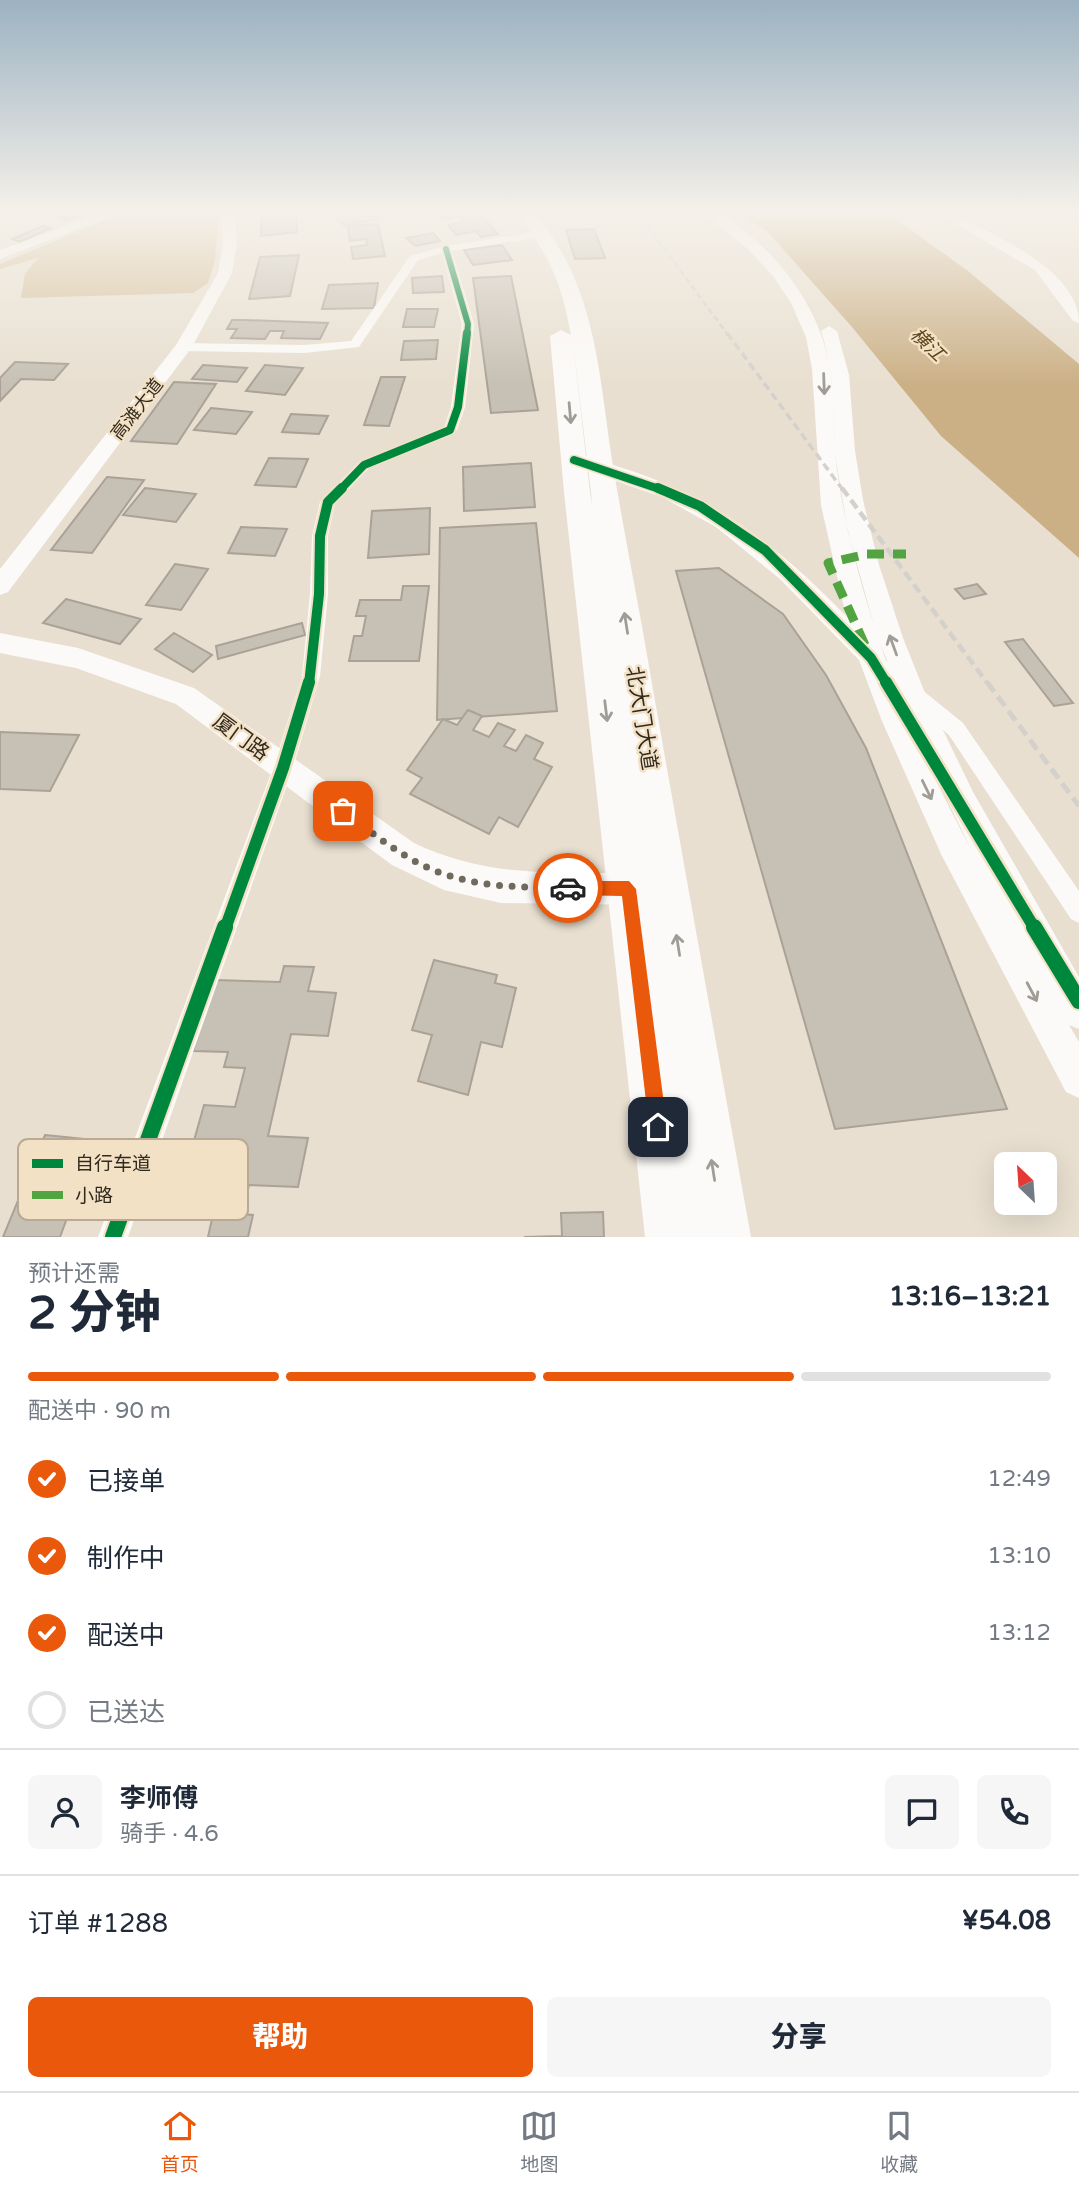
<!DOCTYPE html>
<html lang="zh">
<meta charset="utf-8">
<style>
:root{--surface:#fff;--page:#f6f6f7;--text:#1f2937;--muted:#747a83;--line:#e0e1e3;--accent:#ea580c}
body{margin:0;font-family:"Varela Round","Noto Sans SC",sans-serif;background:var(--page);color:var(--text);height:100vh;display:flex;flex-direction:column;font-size:26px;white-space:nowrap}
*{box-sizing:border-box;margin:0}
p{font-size:23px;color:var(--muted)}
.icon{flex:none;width:38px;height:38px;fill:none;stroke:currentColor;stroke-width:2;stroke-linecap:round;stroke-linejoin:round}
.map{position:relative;height:1237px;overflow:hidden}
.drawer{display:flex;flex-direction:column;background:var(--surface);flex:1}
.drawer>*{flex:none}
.needle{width:46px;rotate:335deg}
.fabs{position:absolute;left:994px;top:1152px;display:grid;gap:14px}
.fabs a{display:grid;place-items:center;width:63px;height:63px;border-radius:10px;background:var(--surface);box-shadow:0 7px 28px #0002;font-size:35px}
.pin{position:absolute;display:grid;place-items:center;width:60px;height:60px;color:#fff;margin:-30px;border-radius:14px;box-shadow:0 4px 10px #0006}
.courier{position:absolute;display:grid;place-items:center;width:70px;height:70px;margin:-35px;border:5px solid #ea580c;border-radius:50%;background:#fff;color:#222;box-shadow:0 2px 9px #0007}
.headline em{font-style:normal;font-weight:800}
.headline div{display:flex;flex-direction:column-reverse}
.headline{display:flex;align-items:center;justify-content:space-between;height:119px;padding:0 28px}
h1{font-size:46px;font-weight:800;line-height:52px}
.bar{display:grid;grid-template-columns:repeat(4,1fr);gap:10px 7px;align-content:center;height:84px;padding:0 28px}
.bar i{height:9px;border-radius:5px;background:var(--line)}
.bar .on{background:var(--accent)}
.bar p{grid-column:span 4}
.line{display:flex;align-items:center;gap:18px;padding:0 28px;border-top:2px solid var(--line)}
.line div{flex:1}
.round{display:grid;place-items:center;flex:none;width:74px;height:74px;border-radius:10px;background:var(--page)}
ol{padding:0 28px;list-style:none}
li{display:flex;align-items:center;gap:21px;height:77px}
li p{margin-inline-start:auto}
li .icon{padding:7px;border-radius:50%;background:var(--accent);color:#fff;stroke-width:4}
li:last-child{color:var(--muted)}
li i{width:38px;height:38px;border:4px solid var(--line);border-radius:50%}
.cta{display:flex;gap:14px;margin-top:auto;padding:14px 28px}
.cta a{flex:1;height:80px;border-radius:10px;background:var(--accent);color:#fff;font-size:28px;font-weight:800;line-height:80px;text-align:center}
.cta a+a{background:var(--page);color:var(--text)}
.tabs{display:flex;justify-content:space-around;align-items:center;height:98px;border-top:2px solid var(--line);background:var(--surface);font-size:19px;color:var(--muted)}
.tabs a{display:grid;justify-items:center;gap:4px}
.tabs .on{color:var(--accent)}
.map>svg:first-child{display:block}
</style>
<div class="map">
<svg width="1079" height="1237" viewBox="0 0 1079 1237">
<rect width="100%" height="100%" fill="#e8dfd0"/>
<path fill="#d7c09b" d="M131,212H219L215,260L208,283L193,293L21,298L25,274L38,258L0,269V264L110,218Z"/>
<path fill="#cbb086" d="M737,212H886L968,271L1079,364V558L941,436L852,327L767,231Z"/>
<g fill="#c7c0b4" stroke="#aaa297" stroke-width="2">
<path d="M80,212H96L65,221L60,217Z"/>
<path d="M262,212H296L297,232L261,236Z"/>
<path d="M330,212H368L377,219L345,226Z"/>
<path d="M438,212H478L498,234L481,237L476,231L456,235L448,225L465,222L460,216L444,219Z"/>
<path d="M378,224L385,256L353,259L351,247L367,245L366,239L350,241L348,226Z"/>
<path d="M43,226L51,228L20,242L12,239Z"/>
<path d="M594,229L605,258L575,259L566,230Z"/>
<path d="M433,233L440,241L415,246L406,238Z"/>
<path d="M502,245L512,260L473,265L464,250Z"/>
<path d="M299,255L290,296L249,299L260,257Z"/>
<path d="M442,276L444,292L413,293L412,278Z"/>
<path d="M511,276L538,410L491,413L473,278Z"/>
<path d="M378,283L374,308L322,309L329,285Z"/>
<path d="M407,309H438L434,327H403Z"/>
<path d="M232,320H244L328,323L320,339L281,338L284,331H270L265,339L231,338L237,329H227Z"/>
<path d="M438,340L436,359L401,360L404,341Z"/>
<path d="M15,362L68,364L54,380L21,379L0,401V378Z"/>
<path d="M203,365L247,368L237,382L192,379Z"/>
<path d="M265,365L303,368L285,395L246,391Z"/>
<path d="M381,377H405L389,426L364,425Z"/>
<path d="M174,382L216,384L177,444L131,441Z"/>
<path d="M211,408L252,412L236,434L194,430Z"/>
<path d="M291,414L328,416L319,434L282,432Z"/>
<path d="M269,458L308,459L296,487L255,485Z"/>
<path d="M531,463L535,507L464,511L463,467Z"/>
<path d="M107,477L144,480L92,553L51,550Z"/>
<path d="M145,488L196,494L176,522L123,515Z"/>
<path d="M430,508L429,554L368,558L372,511Z"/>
<path d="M536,523L557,711L437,720L440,528Z"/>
<path d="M241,527L287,529L275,556L228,553Z"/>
<path d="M175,564L208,569L181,610L146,605Z"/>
<path d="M719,568L783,614L826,675L866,748L1007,1109L835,1129L676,571Z"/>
<path d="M977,584L986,594L964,599L955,589Z"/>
<path d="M403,586H429L419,661H349L354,636H362L366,616H356L360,600H401Z"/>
<path d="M66,599L141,619L120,644L43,623Z"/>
<path d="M302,623L305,635L218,659L216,646Z"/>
<path d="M174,633L212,655L193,672L155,649Z"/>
<path d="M1023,639L1073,703L1054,706L1005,642Z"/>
<path d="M468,710L482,716L473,730L489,737L498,723L515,730L504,746L516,751L526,735L543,743L534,759L552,767L518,827L499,817L489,834L410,794L422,778L407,770L443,719L457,725Z"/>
<path d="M0,732L79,735L50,791L0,789Z"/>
<path d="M434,960L497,975L495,983L516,988L502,1047L481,1042L468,1095L418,1081L432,1035L412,1030Z"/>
<path d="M284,966L314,967L308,991L336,993L328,1036L291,1034L268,1136L308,1138L298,1187L249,1185L242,1214L253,1215L248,1237H208L214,1210L175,1208L204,1105L235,1107L245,1068L224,1067L228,1052L193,1051L215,980L280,982Z"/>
<path d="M45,1135L96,1140L60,1237H3Z"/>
<path d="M603,1212L604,1237H524L562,1236L561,1213Z"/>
</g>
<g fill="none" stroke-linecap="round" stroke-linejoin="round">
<g fill="#fcfaf8" fill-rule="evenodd">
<path d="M543,231L548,234L546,236L452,251L474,324L465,407L457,430L369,468L335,504L328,536V594L320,676L293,768L128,1237H98L273,768L302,676L310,594L312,536L320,502L359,462L444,428L451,407L462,324L442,253L418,260L359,347L304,353L184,351L178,347L184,343L304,345L351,341L410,256L446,246Z"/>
<path d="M873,653L879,655L963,723L1079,891V923L1071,919L949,735L867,665L864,660L867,655Z"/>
</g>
<g fill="#fcfaf8" fill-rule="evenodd">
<path d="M104,212H122L0,259V250Z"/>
<path d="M222,212H236L237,242L232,273L192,347L8,592L0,595V569L176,345L218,273L223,242Z"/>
<path d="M702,212C723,210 737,225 753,238C791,271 823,319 830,370C834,397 833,424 835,450C833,410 834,370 821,331L829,326L837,331L849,375L855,451L863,500L879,565L903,638L925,693L973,792L1079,977V1029L1069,1025L1079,1042V1098L1066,1092L941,854L882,721L859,660L780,579L716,527L662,497L567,464L564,460L567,456C582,452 604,462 619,467C714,496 777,545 846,616L821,505L812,369L806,337L791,303L773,276L748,249ZM835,454L848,532L874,625C856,569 842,513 835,454ZM880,643L922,748L972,851C936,784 903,715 880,643Z"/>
<path d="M935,212H950C991,234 1079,269 1079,323L1073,321L1035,270Z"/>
<path d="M0,633L78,648L194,688L414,843C489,879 560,872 641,873L652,878L657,889L652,900L641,905L501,903L444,890L392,865L176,704L76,668L0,653Z"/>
</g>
<path fill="#fcfaf8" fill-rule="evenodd" d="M517,212H534C596,286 598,368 612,460C621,514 631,567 641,621C677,827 714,1032 751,1237H645L564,492L550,336L561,330L571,335C560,277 550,259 517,212ZM573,343L591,492L592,506L590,492Z"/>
<path stroke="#d4d1cd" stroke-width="2.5" stroke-dasharray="6 3.5" stroke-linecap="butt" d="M632,212L648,227L728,335"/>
<path stroke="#d4d1cd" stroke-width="3.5" stroke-dasharray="8 4.5" stroke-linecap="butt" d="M727,333L843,490"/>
<path stroke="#d4d1cd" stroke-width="4.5" stroke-dasharray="10 5" stroke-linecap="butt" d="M842,488L988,684"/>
<path stroke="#d4d1cd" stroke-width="5" stroke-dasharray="12 6" stroke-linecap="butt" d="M987,682L1079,806"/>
<path stroke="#52a441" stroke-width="9" stroke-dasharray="17 9" stroke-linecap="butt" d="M865,645L828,563L867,554H906"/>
<g stroke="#f3e1c6" stroke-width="9">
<path id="cycleway-far4" d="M446,249L468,324L467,335"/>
</g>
<g stroke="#f3e1c6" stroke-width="11">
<g id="cycleway-far3">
<path d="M574,460L662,490"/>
<path d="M340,490L364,465L450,430L458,407L467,333"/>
</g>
</g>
<g stroke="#f3e1c6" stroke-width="14">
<g id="cycleway-far2">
<path d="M658,488L700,506L765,550L871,658L887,684"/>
<path d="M309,684L319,594L320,536L328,502L342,488"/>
</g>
</g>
<g stroke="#f3e1c6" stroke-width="17">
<g id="cycleway-far1">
<path d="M886,682L1035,929"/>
<path d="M225,929L283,768L309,682"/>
</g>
</g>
<g stroke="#f3e1c6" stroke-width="20">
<g id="cycleway">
<path d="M1034,927L1079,1001"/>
<path d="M113,1237L225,927"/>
</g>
</g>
<use href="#cycleway-far4" stroke="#00873e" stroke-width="6"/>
<use href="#cycleway-far3" stroke="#00873e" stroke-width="8"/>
<use href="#cycleway-far2" stroke="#00873e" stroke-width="10"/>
<use href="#cycleway-far1" stroke="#00873e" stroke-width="12"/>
<use href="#cycleway" stroke="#00873e" stroke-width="16"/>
</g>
<defs><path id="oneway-shaft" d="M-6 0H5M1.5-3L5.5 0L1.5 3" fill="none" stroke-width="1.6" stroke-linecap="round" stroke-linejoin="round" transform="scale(1.75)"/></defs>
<g stroke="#a09c96">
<use href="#oneway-shaft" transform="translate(824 384) rotate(88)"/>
<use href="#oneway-shaft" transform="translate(570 413) rotate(85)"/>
<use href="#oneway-shaft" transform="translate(626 623) rotate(-99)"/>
<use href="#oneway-shaft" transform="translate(893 645) rotate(-110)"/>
<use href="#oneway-shaft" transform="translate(606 711) rotate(83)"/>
<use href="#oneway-shaft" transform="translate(927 790) rotate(64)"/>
<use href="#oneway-shaft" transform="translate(678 945) rotate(-99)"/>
<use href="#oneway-shaft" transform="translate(1032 992) rotate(62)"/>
<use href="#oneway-shaft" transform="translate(713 1170) rotate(-99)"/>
</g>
<linearGradient id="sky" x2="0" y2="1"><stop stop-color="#9cb2c1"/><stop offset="0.55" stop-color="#f5f1ea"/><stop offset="1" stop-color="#f5f1ea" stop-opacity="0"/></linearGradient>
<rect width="1079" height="385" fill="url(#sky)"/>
<path fill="#ea580c" d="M568,881H629L636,889L667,1127L665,1134L658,1136L652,1134L649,1127L622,896L568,895L560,888Z"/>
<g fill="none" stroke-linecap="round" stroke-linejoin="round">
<path stroke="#70695d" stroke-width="7" stroke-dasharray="0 12.6" d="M343,811C374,834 407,862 444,874C484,888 526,887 568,888"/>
</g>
<g text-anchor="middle" stroke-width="5" stroke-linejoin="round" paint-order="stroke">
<g font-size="18" fill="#302a1f" stroke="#f3e1c6">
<text transform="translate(137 409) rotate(-52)" y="6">高滩大道</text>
</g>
<g font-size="19" font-style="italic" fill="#5f471c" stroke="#f3e1c6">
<text transform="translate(928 344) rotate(44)" y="7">横江</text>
</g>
<g font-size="21" fill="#302a1f" stroke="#f3e1c6">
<text transform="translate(642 718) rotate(81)" y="7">北大门大道</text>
<text transform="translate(241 737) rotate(36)" y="7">厦门路</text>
</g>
</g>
<rect x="18" y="1139" width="230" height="81" rx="10" fill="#f3e1c6" stroke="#b8aa94" stroke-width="2"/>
<rect x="32" y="1159" width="31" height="9" fill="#00873e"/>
<rect x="32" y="1191" width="31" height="8" fill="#52a441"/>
<g font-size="19" fill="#302a1f">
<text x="75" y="1170">自行车道</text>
<text x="75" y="1202">小路</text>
</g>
</svg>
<div class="fabs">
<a><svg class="needle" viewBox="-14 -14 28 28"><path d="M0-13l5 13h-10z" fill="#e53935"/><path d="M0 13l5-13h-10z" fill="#747a83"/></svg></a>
</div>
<div class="pin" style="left:343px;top:811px;background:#ea580c"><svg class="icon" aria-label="bag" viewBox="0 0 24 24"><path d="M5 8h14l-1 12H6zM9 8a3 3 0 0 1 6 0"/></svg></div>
<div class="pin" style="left:658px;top:1127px;background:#1f2937"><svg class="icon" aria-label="home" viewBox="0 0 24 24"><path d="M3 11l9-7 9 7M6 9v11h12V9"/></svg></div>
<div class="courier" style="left:568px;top:888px"><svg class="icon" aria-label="car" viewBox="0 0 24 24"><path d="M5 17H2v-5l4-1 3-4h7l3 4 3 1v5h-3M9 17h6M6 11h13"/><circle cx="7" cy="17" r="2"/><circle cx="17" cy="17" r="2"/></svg></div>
</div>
<section class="drawer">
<div class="headline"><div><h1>2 分钟</h1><p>预计还需</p></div><em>13:16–13:21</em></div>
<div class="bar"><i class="on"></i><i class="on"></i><i class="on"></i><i></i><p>配送中 · 90 m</p></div>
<ol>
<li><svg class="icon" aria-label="check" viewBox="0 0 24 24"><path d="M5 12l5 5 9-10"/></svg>已接单<p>12:49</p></li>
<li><svg class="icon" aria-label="check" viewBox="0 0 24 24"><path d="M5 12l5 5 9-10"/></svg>制作中<p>13:10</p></li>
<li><svg class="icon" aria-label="check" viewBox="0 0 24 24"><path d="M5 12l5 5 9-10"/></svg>配送中<p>13:12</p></li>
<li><i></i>已送达</li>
</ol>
<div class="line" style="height:126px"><a class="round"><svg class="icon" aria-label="person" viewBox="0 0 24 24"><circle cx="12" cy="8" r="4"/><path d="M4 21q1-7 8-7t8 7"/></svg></a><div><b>李师傅</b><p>骑手 · 4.6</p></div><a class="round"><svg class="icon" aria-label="chat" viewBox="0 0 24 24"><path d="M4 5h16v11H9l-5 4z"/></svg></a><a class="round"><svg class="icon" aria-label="phone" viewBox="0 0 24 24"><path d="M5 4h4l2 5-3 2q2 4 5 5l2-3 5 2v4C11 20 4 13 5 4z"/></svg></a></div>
<div class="line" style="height:91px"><div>订单 #1288</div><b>¥54.08</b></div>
<div class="cta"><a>帮助</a><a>分享</a></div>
</section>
<nav class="tabs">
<a class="on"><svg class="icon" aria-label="home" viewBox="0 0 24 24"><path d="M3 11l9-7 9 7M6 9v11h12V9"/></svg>首页</a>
<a><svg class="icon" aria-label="map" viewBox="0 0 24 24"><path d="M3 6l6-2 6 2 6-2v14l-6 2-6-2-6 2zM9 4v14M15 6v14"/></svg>地图</a>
<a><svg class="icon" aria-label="saved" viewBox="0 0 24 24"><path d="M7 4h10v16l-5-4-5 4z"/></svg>收藏</a>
</nav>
